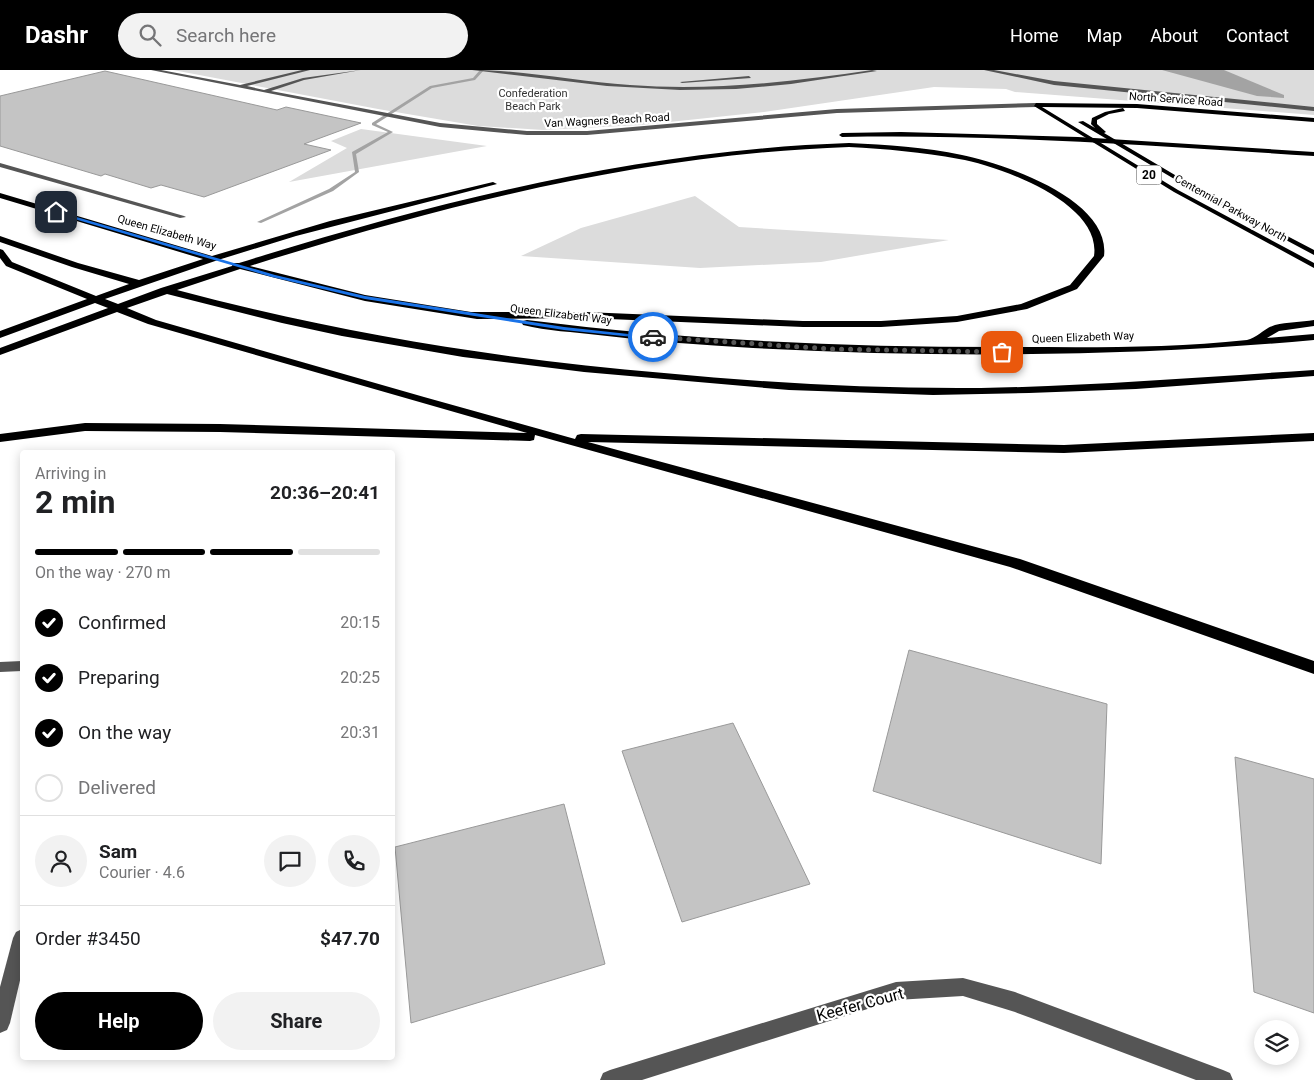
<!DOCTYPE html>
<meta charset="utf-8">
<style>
:root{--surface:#fff;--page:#f2f2f2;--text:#202124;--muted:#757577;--line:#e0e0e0;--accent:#000}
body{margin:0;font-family:Roboto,sans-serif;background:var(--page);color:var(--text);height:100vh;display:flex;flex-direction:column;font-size:19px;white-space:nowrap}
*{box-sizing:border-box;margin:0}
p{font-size:16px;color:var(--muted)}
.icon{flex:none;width:28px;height:28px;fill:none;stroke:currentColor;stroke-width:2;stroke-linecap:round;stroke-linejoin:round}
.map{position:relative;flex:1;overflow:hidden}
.side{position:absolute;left:20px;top:380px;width:375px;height:610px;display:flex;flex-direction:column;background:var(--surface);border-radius:5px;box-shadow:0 2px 12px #0003}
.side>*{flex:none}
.buttons{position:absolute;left:1254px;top:950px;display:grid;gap:10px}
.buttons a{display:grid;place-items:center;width:45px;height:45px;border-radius:50%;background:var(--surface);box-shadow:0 2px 12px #0003;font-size:25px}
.pin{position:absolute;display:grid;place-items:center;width:42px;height:42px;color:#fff;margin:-21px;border-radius:10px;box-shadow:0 2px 8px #0006}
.courier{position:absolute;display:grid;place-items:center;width:50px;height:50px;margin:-25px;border:4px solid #1a73e8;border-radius:50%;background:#fff;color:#222;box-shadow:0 1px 6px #0007}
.summary em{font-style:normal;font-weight:700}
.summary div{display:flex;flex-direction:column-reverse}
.summary{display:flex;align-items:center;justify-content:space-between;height:85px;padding:0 15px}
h1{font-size:32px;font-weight:700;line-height:38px}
.bar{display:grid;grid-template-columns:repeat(4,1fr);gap:8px 5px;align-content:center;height:60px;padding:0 15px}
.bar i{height:6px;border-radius:4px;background:var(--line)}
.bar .selected{background:var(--accent)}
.bar p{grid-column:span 4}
.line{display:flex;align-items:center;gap:12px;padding:0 15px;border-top:1px solid var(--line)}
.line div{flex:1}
.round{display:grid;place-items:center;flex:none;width:52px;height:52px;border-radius:26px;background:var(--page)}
ol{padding:0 15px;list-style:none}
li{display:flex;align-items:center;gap:15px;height:55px}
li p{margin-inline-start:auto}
li .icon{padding:5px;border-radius:50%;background:var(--accent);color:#fff;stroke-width:4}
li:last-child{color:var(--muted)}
li i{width:28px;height:28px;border:2px solid var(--line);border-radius:50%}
.action{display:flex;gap:10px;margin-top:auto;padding:10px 15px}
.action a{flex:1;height:58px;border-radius:30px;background:var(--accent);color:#fff;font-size:20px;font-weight:700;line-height:58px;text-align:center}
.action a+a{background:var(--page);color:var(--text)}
header{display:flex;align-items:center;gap:30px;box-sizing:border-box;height:70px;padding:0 25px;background:var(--accent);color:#fff}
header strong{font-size:24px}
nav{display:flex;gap:28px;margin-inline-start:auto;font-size:18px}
.search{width:350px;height:45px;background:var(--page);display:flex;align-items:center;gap:12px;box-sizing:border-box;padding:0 18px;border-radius:28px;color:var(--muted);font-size:19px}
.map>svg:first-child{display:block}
</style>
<header>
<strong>Dashr</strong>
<div class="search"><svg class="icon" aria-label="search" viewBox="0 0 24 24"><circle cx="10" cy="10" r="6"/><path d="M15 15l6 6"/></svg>Search here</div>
<nav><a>Home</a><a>Map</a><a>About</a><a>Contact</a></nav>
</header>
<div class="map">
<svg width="1314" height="1010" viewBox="0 0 1314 1010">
<rect width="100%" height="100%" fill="#fff"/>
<g fill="#dcdcdc">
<path d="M173,0H1314V45L1015,22L1006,19L934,17L764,42L641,55L543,60L478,56L378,39Z"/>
<path d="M361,59L487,76L289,112L347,78L331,71Z"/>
<path d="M695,126L739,157L949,170L821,192L700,198L521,186L581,158Z"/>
</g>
<path fill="#a3a3a3" d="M1162,0H1224L1284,25V28L1257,26Z"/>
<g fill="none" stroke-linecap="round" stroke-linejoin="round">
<path fill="#a3a3a3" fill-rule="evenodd" d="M480,0H484L475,10L432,18L376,54L393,62L356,84L359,102L333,121L261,153L257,152L329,119L355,102L352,82L388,62L372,55V53L430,16L473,8Z"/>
</g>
<g fill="#c4c4c4" stroke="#999">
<path d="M105,1L277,40L286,37L361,53L304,74L331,80L204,127L161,115L151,118L105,104L101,106L0,76V26Z"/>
<path d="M909,580L1107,634L1101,794L873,721Z"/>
<path d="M733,653L810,814L682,852L622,681Z"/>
<path d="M1235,687L1314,709V943L1254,922Z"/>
<path d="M564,734L605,894L411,953L395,777Z"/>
</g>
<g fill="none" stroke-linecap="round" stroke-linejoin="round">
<g fill="#555" fill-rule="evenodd">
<path d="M151,0H161L240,15L302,0H310L247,16L264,20L303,8L361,0L304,10L271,21L440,53L527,61H587L837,39L1036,33L1039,35L1036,37L837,43L587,65H527L440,57Z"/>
<path d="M472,0C525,0 577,12 630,15C711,21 792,12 872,0L877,1L791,14L736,19L680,20L607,16Z"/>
<path d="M984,0H994L1054,11L1314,37V41L1054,15Z"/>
<path d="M749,6L751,8L682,13L680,12Z"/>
<path d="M0,93L184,146L186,147L180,148L0,97Z"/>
<path d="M22,591V601L0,602V592Z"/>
<path d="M22,859V902L10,953L7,960L0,963V917L13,868L16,862Z"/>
<path d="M963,908L1015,922L1223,1000L1230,1003L1233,1010H1196L1015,942L963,926L896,930L642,1010H600L603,1003L610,1000L896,912Z"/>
</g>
<g fill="#000" fill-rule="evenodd">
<path d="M1036,33L1137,34L1314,48V52L1137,38L1042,37L1178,120L1314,193V198L1174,122L1034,36Z"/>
<path d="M1123,38L1125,41L1109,44L1097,50V54L1106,62L1104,63L1207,124L1314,180V185L1203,126L1078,52L1083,51L1095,58L1091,54L1092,48L1105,42Z"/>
</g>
<g fill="#000" fill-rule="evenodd">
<path d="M901,62L1078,67L1314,82V86C1157,76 1000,64 842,67L839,65L842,63Z"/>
<path d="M849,73C887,75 925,77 962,85C1006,94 1111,130 1104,186L1077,219L1027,239L957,252L881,257H803L585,248L477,249L365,231L240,199L177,220C337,263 499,289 664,303C769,313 875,319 981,318C1092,316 1203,307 1314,300V306L1136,319L1029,323L933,325L789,320L584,302L463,287L342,266L282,253L167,224L127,238L156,250L424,327L575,369L577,365L581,364L1064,375L1314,363V371L1064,383L588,372L1020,489L1314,591V604L1010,497L535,365L534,370L530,371L220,362L85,361L0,372V364L85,353L220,354L527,363L148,254L117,242L0,285V278L108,238L95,233L0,268V261L87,229L6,196L0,188V179L3,180L12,192L96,226L129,214L72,197L0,172V166L78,193L139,210L203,189L0,128V123L212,186L330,151L493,112L497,114L296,166L218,190L105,229L118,234L161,218L232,196L233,193H239C437,131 641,80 849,73ZM849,77C886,79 922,82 959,89C1000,96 1102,133 1094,186L1070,215L1021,234L957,246L881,251H803L585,242H471L365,225L250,196C444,135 644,84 849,77Z"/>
<path d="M527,250C684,270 841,277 1000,277C1081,277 1165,279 1247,270C1257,268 1265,258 1275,255C1287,252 1301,252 1314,250V256L1279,261L1267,268L1314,264V270C1128,287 940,288 753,278C701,275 650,271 598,265C574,262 547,261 523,255L522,253L523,251Z"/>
</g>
</g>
<path fill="#1a73e8" d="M56,141L275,205L365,226L564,257L656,267L653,269L564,260L365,229L272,207L54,143Z"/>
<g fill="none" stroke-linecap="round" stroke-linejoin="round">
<path stroke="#595959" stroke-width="5" stroke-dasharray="0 9" d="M653,267L832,279L1002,282"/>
</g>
<g text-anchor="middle" stroke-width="4.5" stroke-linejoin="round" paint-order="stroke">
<g font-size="11" fill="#333" stroke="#fff">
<text x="533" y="27">Confederation<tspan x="533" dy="13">Beach Park</tspan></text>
</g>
<g font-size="11" fill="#000" stroke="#fff">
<text transform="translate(1176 29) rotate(4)" y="4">North Service Road</text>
<text transform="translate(607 50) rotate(-3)" y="4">Van Wagners Beach Road</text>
<text transform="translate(1231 138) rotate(29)" y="4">Centennial Parkway North</text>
<text transform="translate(167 162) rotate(16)" y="4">Queen Elizabeth Way</text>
<text transform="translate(561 244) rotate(7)" y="4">Queen Elizabeth Way</text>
<text transform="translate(1083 267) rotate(-2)" y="4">Queen Elizabeth Way</text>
</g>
<rect fill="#fff" stroke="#4c4c4c" stroke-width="1" x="1136.5" y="95.5" width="25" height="19" rx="4"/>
<g font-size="12" font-weight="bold" fill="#000">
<text x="1149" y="109">20</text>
</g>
<g font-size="16" fill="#000" stroke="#fff">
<text transform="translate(860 934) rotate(-15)" y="6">Keefer Court</text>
</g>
</g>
</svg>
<div class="buttons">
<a><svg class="icon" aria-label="layers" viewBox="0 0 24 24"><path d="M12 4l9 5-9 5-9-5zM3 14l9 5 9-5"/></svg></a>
</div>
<div class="pin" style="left:1002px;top:282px;background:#ea580c"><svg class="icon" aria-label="bag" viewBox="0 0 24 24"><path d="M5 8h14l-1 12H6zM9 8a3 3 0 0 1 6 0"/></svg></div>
<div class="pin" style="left:56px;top:142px;background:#1f2937"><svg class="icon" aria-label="home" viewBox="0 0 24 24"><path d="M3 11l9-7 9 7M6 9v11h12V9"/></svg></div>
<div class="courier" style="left:653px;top:267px"><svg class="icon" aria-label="car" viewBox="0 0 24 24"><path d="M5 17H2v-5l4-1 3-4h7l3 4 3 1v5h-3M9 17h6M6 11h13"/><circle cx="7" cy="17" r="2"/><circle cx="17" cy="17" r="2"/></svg></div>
<section class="side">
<div class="summary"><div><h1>2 min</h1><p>Arriving in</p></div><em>20:36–20:41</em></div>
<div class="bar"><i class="selected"></i><i class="selected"></i><i class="selected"></i><i></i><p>On the way · 270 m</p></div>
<ol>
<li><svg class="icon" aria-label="check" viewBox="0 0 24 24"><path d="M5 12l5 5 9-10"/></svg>Confirmed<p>20:15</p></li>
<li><svg class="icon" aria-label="check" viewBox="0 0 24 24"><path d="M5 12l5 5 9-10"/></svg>Preparing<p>20:25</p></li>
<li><svg class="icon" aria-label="check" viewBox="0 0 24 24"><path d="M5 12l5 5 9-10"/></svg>On the way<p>20:31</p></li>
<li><i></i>Delivered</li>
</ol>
<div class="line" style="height:90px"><a class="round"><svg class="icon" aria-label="person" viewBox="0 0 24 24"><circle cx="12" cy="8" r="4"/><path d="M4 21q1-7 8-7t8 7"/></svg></a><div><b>Sam</b><p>Courier · 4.6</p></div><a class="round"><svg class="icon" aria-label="chat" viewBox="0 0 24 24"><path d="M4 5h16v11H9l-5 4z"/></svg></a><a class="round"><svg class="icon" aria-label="phone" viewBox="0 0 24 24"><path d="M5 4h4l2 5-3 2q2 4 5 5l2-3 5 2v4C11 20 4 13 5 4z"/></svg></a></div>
<div class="line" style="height:65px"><div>Order #3450</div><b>$47.70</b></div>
<div class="action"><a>Help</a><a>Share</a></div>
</section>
</div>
